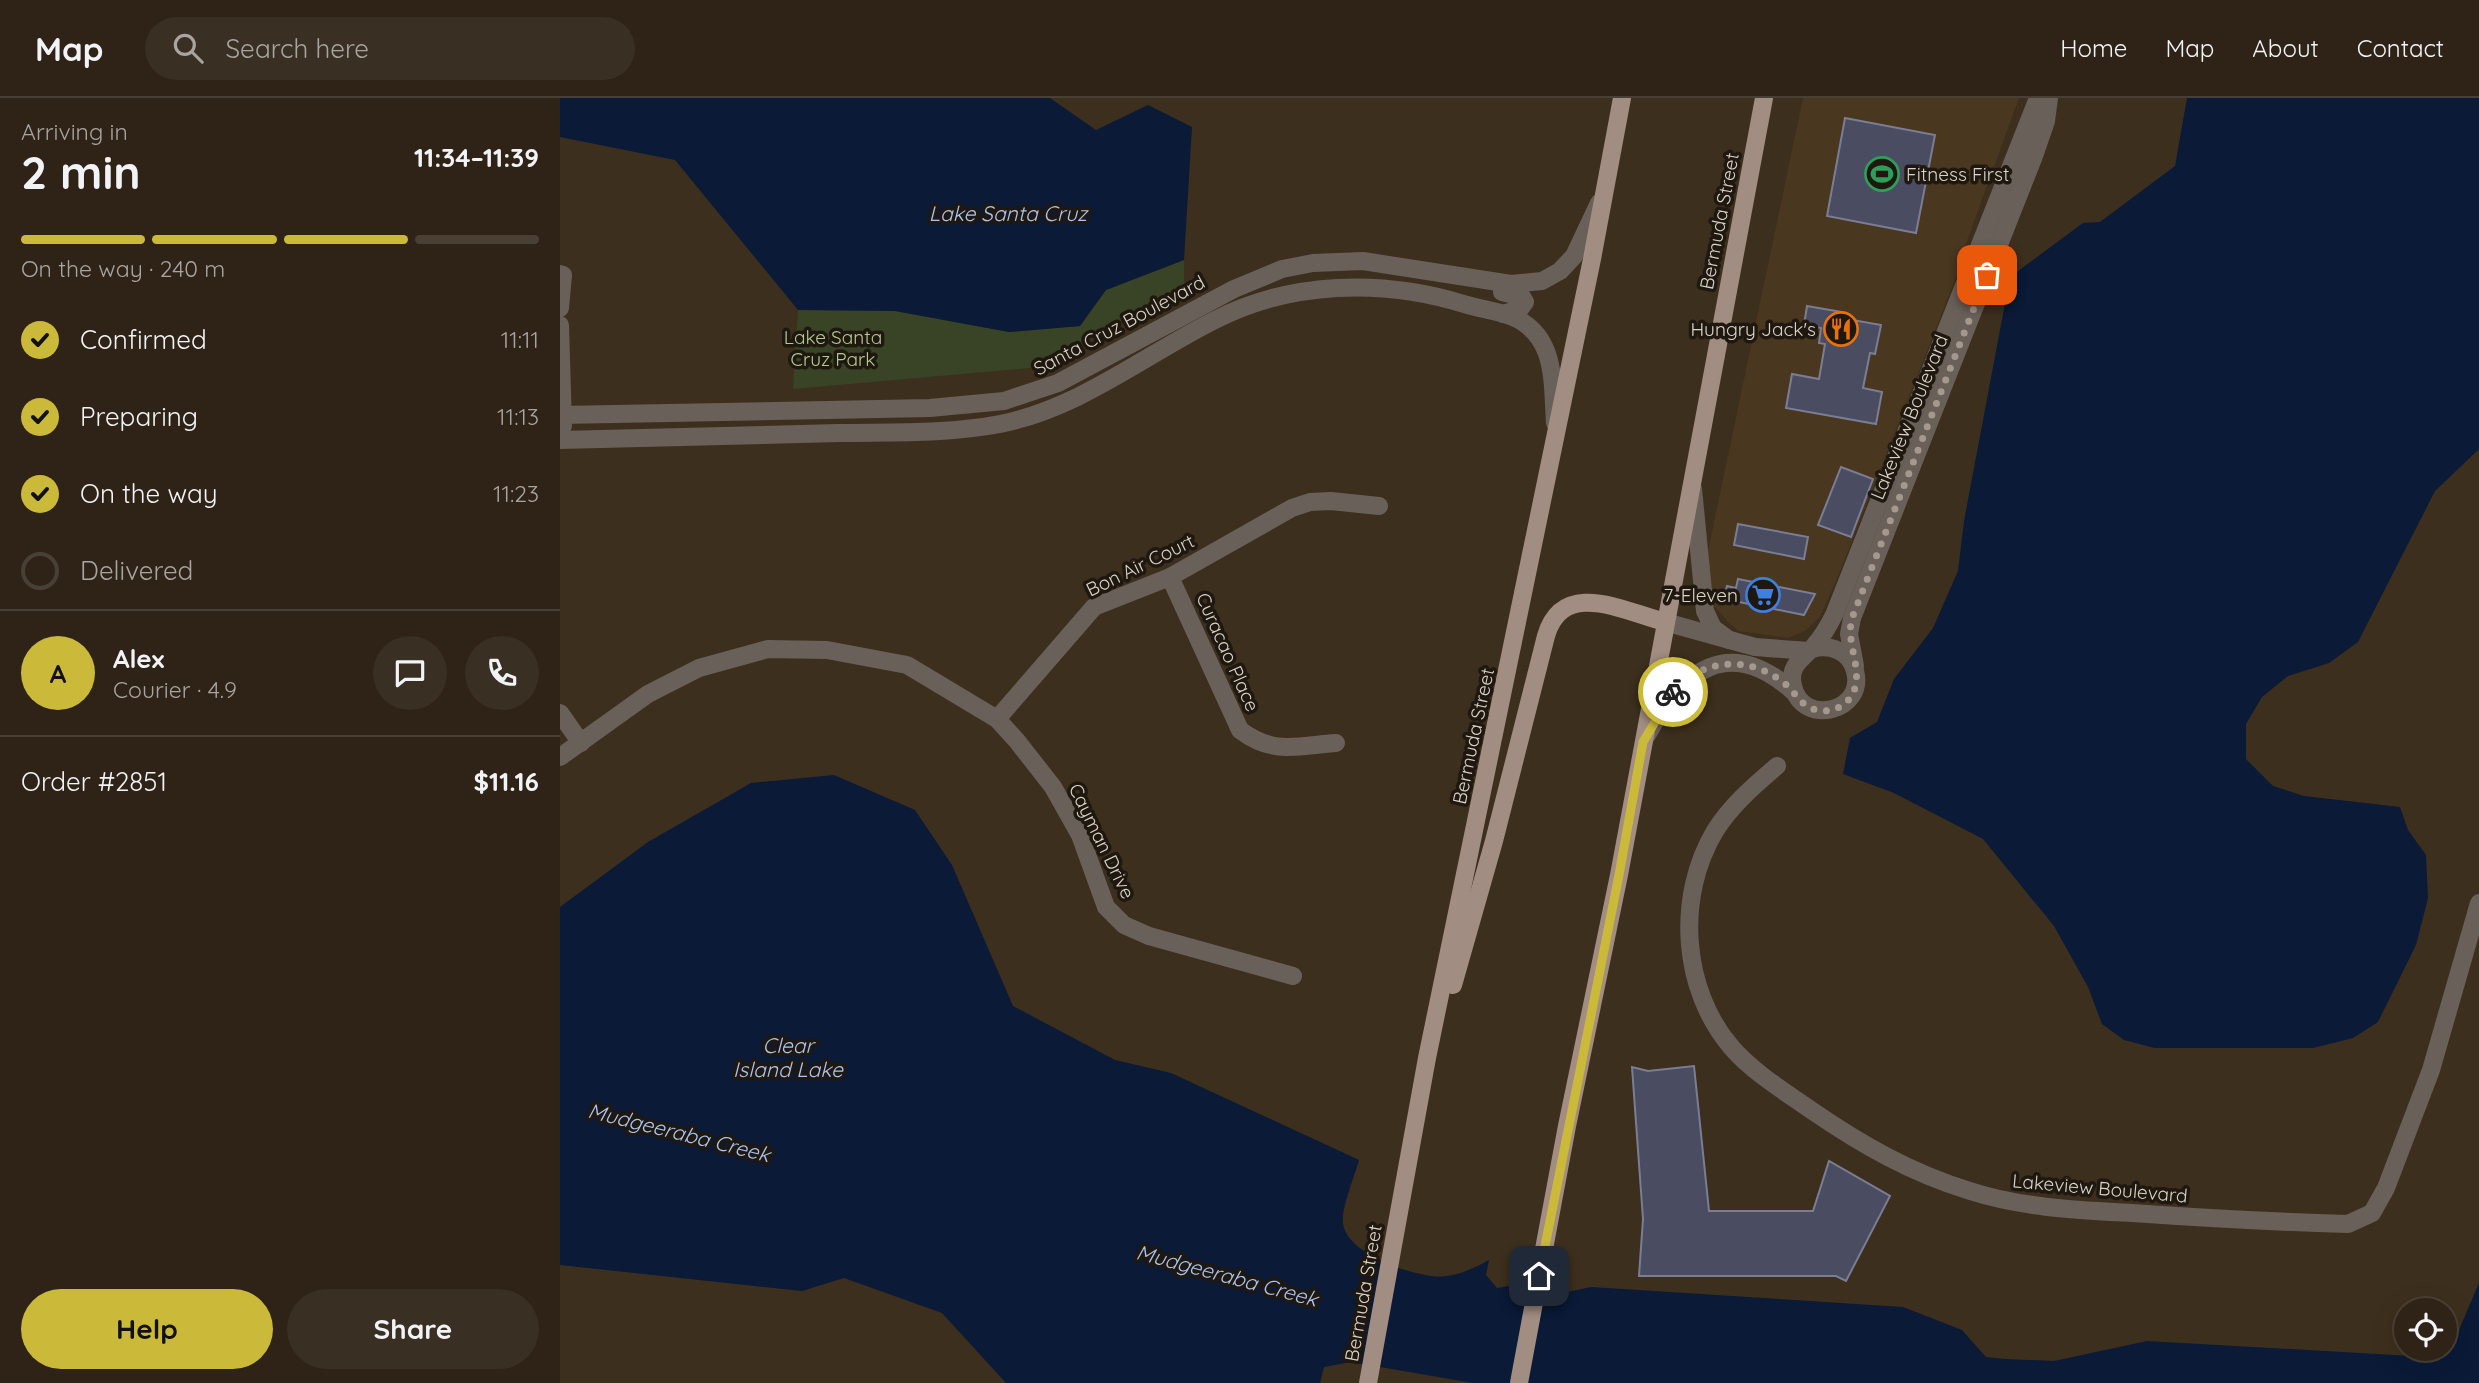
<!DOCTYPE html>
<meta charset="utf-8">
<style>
:root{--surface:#2e2316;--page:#3a2f23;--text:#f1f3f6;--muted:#a7a4a1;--line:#494035;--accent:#cbba39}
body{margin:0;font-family:Quicksand,sans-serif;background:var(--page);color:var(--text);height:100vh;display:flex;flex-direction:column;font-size:26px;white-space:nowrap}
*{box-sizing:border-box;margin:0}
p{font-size:23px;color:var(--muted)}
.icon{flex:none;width:38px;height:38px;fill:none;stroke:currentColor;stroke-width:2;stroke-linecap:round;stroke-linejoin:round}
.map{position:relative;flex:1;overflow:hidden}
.side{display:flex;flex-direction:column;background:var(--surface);width:560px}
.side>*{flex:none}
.tools{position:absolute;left:1834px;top:1200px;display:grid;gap:14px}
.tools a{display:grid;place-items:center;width:63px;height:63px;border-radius:50%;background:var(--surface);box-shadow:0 7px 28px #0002,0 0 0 2px var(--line);font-size:35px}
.pin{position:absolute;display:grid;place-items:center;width:60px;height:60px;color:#fff;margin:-30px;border-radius:14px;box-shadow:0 4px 10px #0006}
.courier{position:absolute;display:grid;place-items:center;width:70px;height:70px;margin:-35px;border:5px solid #cbba39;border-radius:50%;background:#fff;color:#222;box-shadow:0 2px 9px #0007}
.head em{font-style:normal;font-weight:800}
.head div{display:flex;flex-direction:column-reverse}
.head{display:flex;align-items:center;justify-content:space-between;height:119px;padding:0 21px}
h1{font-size:46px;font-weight:800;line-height:52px}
.bar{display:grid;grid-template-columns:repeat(4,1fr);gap:10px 7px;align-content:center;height:84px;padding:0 21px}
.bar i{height:9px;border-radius:5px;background:var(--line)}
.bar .active{background:var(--accent)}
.bar p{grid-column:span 4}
.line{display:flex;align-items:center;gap:18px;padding:0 21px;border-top:2px solid var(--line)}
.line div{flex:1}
.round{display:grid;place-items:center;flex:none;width:74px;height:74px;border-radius:37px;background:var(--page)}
ol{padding:0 21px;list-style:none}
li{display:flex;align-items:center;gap:21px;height:77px}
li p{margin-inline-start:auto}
li .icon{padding:7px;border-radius:50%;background:var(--accent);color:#111;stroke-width:4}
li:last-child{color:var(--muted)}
li i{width:38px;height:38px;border:4px solid var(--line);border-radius:50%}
.primary-button{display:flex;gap:14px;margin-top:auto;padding:14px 21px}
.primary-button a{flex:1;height:80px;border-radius:42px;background:var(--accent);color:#111;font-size:28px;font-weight:800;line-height:80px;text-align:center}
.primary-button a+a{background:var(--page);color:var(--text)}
header{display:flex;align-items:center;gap:42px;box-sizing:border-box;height:98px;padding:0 35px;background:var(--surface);border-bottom:2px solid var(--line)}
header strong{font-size:33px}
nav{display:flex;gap:38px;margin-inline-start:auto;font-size:24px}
.search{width:490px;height:63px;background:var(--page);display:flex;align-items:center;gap:18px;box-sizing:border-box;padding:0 24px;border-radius:38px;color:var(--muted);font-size:26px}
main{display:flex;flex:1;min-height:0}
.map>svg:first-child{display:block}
</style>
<header>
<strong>Map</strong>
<div class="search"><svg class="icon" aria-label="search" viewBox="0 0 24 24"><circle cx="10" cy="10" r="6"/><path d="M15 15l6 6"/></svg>Search here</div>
<nav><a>Home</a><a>Map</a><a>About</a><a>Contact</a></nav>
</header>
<main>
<section class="side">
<div class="head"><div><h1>2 min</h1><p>Arriving in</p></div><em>11:34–11:39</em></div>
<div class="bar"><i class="active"></i><i class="active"></i><i class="active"></i><i></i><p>On the way · 240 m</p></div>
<ol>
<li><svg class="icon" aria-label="check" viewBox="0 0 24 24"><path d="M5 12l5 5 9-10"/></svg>Confirmed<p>11:11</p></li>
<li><svg class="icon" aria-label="check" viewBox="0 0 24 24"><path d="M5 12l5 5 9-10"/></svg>Preparing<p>11:13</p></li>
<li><svg class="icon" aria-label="check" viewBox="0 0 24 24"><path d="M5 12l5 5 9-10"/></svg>On the way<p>11:23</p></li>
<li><i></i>Delivered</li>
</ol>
<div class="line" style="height:126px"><b class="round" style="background:var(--accent);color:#111">A</b><div><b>Alex</b><p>Courier · 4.9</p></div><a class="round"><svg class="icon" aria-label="chat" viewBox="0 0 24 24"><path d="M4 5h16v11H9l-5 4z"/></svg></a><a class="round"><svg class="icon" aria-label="phone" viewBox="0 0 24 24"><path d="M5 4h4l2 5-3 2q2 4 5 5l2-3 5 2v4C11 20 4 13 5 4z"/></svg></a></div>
<div class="line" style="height:91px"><div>Order #2851</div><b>$11.16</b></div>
<div class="primary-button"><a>Help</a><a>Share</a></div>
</section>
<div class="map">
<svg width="1919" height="1285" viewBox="0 0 1919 1285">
<rect width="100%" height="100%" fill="#3d2f1d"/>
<path fill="#49371f" d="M1243,0H1459L1403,154L1401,167L1279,476L1260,519L1245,533L1228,540L1179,533L1169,525L1155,509L1150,489L1148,453Z"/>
<path fill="#384425" d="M624,162V187L481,269L233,291L238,212L335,213L449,234L520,228L546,192Z"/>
<g fill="#0a1a37">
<path d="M0,0H490L536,32L588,7L632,29L624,162L546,192L520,228L449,234L335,213L238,212L115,62L0,39Z"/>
<path d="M1627,0H1919V351L1875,393L1798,544L1769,565L1728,578L1702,599L1686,626V661L1713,688L1744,698L1840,709L1848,732L1866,757L1868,800L1856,847L1818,924L1793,940L1753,950H1595L1564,942L1542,926L1528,889L1494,828L1423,741L1334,695L1283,676L1290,640L1317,624L1334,581L1373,530L1398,473L1404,423L1450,179L1523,125L1540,124L1615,68Z"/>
<path d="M274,677L355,712L392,767L453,908L555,962L611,975L799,1062C795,1077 781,1111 783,1125C786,1155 846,1175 872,1178C891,1181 913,1171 929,1162L926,1177L937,1190L959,1186L1003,1195L1031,1189L1343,1209L1402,1232L1426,1259L1445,1261L1494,1263L1587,1243L1852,1258L1885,1251V1247L1896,1239L1919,1185V1285H913L791,1264L764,1269L760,1285H446L382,1215L284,1180L242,1193L0,1167V809L88,744L191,685Z"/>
</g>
<g fill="#4a4c61" stroke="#7b7d94" stroke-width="2">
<path d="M1285,20L1375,37L1356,135L1267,118Z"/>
<path d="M1247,208L1282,214L1281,220L1321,227L1315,256L1310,255L1303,290L1322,294L1316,326L1226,310L1232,276L1259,281L1265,246L1259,245L1261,230L1244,227Z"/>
<path d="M1281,369L1313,381L1291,439L1258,427Z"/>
<path d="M1178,426L1248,439L1244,461L1174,447Z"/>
<path d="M1178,481L1255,496L1244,517L1164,501L1167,488L1176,490Z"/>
<path d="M1134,968L1149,1113H1253L1269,1063L1330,1098L1286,1183L1276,1178H1079L1083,1121L1072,969L1088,973Z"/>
</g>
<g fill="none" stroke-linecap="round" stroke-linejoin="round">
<g stroke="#6a605a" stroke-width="18">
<path d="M0,176L3,177L0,210"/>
<path d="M942,194L962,199L965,204L960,211L943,216"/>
<path d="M0,227L3,328"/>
<path d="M0,317L370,310L444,303L498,285L674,191L722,171L753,165L803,163L951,186L982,183L1000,173L1014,158L1039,105"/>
<path d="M0,342C93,339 186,337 279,335C332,334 388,336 440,326C520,310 583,258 655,222C731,183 823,181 904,206C920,211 938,213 953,219C997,238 992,284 995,325"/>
<path d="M1133,391L1145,513L1153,530L1169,542"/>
<path d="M610,479L680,632C713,657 736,648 776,645"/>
<path d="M1105,524L1195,549L1249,553"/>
<path d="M1252,551C1270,546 1290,553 1295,573C1306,614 1242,629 1233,588C1228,567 1243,561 1254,548C1262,539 1269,527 1274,517L1478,0"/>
<path d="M1295,568L1289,536L1292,520L1474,58L1486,23L1489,0"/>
<path d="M0,615L21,645"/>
<path d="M437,621L534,509L610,479L732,410L750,404L771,403L819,408"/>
<path d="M1087,637C1123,572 1169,535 1235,595"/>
<path d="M0,659L88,596L139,570L208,551L267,552L347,567L437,621L457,643L493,689L520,737L546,809L564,827L589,838L733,878"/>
<path d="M1217,668C1195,687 1171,707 1155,733C1116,798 1121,891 1172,950C1194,975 1224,993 1251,1012C1302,1047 1351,1075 1410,1093C1463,1110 1517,1112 1572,1115C1644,1120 1716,1124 1788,1126L1812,1115L1826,1090L1871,972L1919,805"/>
</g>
<g stroke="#a28d82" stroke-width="18">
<path d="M893,887L934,743L986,538C1003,480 1063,513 1105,524"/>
<path d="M808,1285L867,960L1032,161L1062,0"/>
<path d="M959,1285L1007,1028L1059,777L1204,0"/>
</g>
</g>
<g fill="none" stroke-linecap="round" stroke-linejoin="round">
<path stroke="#a4998c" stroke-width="7" stroke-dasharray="0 12.6" d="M1113,594C1143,560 1189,557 1224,585C1233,592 1238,602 1247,608C1263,618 1285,612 1293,595C1304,572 1285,545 1292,520L1427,177"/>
<path stroke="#cbba39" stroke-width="9" d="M979,1178L1059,777L1083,644L1113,594"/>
</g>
<defs>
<g id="stadium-ring" transform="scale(1.75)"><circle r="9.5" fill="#1f1810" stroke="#2e9e5b" stroke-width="1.5"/><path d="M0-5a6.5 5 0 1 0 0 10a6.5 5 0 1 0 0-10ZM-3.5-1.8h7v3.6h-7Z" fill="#2e9e5b"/></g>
<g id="restaurant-ring" transform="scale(1.75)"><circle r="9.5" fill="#1f1810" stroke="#e8710a" stroke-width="1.5"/><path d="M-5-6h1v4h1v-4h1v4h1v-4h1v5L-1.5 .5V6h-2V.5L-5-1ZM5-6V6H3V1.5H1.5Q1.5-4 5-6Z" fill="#e8710a"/></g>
<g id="supermarket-ring" transform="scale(1.75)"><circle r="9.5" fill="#1f1810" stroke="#3f7fe0" stroke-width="1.5"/><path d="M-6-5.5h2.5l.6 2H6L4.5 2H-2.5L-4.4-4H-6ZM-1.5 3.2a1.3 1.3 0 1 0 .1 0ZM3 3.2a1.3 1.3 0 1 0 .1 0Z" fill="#3f7fe0"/></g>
</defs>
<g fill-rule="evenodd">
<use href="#stadium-ring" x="1322" y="76"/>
<use href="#restaurant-ring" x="1281" y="231"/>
<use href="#supermarket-ring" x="1203" y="497"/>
</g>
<g text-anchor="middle" stroke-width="7" stroke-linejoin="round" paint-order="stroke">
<g font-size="19" fill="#dbd2c7" stroke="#1f1810" text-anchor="end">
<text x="1346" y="83" text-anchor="start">Fitness First</text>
<text x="1256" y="238">Hungry Jack's</text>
<text x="1178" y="504">7-Eleven</text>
</g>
<g font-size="19" fill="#dbd2c7" stroke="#1f1810">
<text transform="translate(1159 123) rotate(-79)" y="7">Bermuda Street</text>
<text transform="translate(559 227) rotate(-28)" y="7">Santa Cruz Boulevard</text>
<text transform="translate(1349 319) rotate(-68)" y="7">Lakeview Boulevard</text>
<text transform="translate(580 467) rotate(-26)" y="7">Bon Air Court</text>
<text transform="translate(668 554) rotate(66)" y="7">Curacao Place</text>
<text transform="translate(913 638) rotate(-78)" y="7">Bermuda Street</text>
<text transform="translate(542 743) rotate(64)" y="7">Cayman Drive</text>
<text transform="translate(1540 1090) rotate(5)" y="7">Lakeview Boulevard</text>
<text transform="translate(803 1195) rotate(-80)" y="7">Bermuda Street</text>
</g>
<g font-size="19" fill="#b3cb8b" stroke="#1f1810">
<text x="273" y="246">Lake Santa<tspan x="273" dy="22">Cruz Park</tspan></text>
</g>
<g font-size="21" font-style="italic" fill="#aac5f4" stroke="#1f1810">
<text x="448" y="123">Lake Santa Cruz</text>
<text x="228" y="955">Clear<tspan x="228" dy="24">Island Lake</tspan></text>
<text transform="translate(119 1035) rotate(14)" y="7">Mudgeeraba Creek</text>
<text transform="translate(667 1178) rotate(15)" y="7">Mudgeeraba Creek</text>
</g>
</g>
</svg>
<div class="tools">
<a><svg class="icon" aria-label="locate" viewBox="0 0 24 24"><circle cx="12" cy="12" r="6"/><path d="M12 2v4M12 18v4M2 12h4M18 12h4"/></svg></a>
</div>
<div class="pin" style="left:1427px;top:177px;background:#ea580c"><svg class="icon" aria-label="bag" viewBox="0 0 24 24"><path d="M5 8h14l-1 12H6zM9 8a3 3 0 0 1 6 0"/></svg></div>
<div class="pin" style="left:979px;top:1178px;background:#1f2937"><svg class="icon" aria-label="home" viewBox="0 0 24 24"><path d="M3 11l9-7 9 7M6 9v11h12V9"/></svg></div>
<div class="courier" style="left:1113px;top:594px"><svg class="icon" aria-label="bike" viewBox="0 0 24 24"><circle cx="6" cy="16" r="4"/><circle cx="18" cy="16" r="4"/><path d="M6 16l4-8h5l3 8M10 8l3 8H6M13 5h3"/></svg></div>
</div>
</main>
